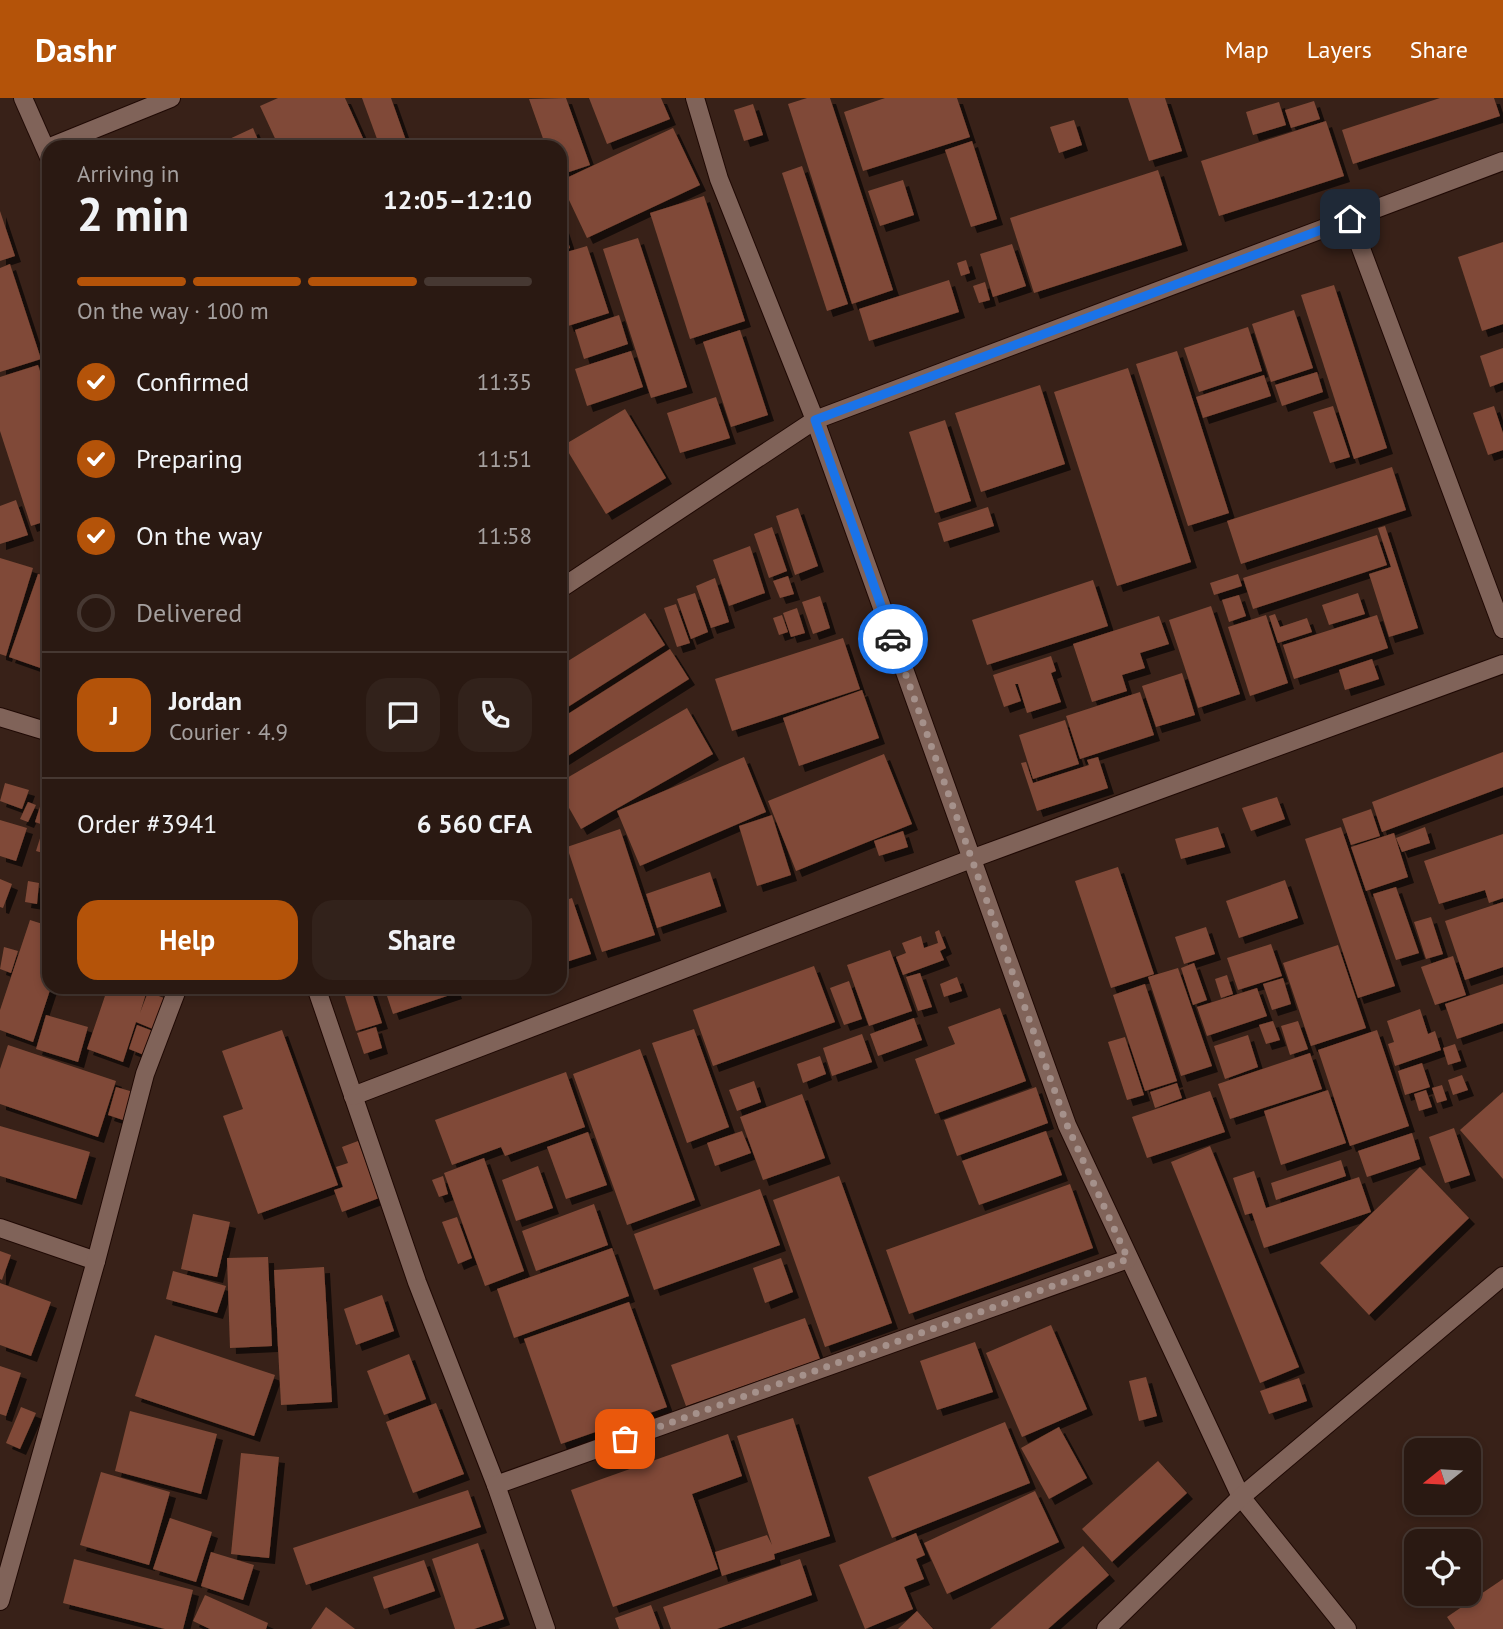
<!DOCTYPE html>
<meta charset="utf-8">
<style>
:root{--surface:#2a1912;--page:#32221b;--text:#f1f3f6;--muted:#a5a09f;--line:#463832;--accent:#b45309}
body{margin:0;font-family:"PT Sans",sans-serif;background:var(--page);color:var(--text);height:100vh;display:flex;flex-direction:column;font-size:26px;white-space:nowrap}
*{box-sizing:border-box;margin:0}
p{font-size:23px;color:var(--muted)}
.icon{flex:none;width:38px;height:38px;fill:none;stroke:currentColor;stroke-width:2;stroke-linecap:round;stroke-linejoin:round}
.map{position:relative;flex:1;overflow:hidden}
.side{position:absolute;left:42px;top:42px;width:525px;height:854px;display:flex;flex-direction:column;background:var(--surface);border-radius:21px;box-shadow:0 4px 10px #0003,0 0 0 2px var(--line)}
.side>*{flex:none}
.needle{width:46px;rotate:252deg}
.tools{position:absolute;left:1404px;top:1340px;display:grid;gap:14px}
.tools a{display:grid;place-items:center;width:77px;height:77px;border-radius:14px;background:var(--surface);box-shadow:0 4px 10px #0003,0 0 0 2px var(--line);font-size:35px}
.pin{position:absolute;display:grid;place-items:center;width:60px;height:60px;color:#fff;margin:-30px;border-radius:14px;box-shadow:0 4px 10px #0006}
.courier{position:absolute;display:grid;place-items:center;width:70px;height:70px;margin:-35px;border:5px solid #1a73e8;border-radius:50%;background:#fff;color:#222;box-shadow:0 2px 9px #0007}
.head em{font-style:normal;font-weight:700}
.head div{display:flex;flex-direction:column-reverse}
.head{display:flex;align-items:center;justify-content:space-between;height:119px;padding:0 35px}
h1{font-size:46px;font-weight:700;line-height:52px}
.bar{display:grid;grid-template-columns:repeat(4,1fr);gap:10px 7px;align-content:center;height:84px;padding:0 35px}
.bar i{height:9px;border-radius:5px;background:var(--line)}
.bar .on{background:var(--accent)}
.bar p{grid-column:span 4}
.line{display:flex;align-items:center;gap:18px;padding:0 35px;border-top:2px solid var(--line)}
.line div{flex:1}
.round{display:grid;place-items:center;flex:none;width:74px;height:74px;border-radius:21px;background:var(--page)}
ol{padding:0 35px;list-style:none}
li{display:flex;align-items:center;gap:21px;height:77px}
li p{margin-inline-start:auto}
li .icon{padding:7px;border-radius:50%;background:var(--accent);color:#fff;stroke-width:4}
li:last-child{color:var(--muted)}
li i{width:38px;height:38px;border:4px solid var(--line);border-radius:50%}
.primary-button{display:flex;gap:14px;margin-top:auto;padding:14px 35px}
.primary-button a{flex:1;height:80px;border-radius:21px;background:var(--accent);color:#fff;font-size:28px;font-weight:700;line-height:80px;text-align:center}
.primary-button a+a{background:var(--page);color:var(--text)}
header{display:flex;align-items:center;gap:42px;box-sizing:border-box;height:98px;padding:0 35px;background:var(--accent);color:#fff}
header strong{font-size:33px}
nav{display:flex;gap:38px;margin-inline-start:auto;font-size:24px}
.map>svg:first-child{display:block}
</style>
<header>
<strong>Dashr</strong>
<nav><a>Map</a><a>Layers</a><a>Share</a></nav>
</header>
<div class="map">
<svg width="1503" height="1531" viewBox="0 0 1503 1531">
<defs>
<filter id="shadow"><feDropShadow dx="6" dy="6" stdDeviation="0" flood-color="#0009"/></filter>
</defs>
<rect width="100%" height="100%" fill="#382118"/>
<g fill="#804a37" filter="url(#shadow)">
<path d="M278,0H345L367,49H279L260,8Z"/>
<path d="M362,0H391L408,48L380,49Z"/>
<path d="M566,0L590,67L560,77V49H546L529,1Z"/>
<path d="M589,0H661L670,21L607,46Z"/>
<path d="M807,0H830L893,192L852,206L788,6Z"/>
<path d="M885,0H957L970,39L863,73L844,14Z"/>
<path d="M1128,0H1165L1182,53L1149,63Z"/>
<path d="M1440,0H1494L1500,18L1353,66L1342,32Z"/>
<path d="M1314,3L1320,21L1291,30L1285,12Z"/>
<path d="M1279,4L1286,27L1253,37L1246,14Z"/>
<path d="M753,6L763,37L744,43L734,12Z"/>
<path d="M1074,22L1082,47L1059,55L1050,29Z"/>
<path d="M1326,23L1344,78L1219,118L1201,63Z"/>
<path d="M253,30L261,49H212Z"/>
<path d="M673,30L700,87L587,140L560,83Z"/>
<path d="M972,43L997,121L971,129L945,52Z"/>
<path d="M802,68L848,206L827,213L782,75Z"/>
<path d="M1158,72L1182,147L1034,195L1010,120Z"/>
<path d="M903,82L914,117L880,128L868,93Z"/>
<path d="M704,98L745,223L690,241L650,115Z"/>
<path d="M0,113L15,158L0,163Z"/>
<path d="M560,120L570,150L560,153Z"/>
<path d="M638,140L687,289L651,300L603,151Z"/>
<path d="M1503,144V226L1482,233L1458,159Z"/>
<path d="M1012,146L1026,188L993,199L980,156Z"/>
<path d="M587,148L609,215L568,228L560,205V156Z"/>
<path d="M966,162L970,175L961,178L957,165Z"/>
<path d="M10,166L41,261L0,274V170Z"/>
<path d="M949,182L959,214L869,243L859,211Z"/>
<path d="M985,184L990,202L979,205L973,188Z"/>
<path d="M1334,187L1387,350L1354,361L1301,197Z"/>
<path d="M1294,212L1313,270L1271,284L1252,226Z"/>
<path d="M619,217L628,246L584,261L575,232Z"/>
<path d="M1248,229L1262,273L1199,294L1184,250Z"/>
<path d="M740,232L768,317L731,329L703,244Z"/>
<path d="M1503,250V284L1490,289L1480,258Z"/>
<path d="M631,253L643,289L587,308L575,271Z"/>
<path d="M1177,253L1229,415L1188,428L1136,266Z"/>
<path d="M38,267L49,301V422L31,428L0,333V279Z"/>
<path d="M1128,270L1191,464L1117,488L1054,294Z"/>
<path d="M1317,274L1323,294L1282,308L1275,287Z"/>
<path d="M1264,277L1271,298L1203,320L1196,299Z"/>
<path d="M1040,287L1065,366L981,394L955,315Z"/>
<path d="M716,299L730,340L680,355L667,315Z"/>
<path d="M1333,308L1350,359L1330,365L1313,314Z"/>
<path d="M1494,308L1503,335V352L1488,357L1473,315Z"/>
<path d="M625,311L666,380L606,416L564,347Z"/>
<path d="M945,322L971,403L935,415L909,334Z"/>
<path d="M1392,369L1406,412L1241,466L1227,423Z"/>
<path d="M16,402L28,437L0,446V408Z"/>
<path d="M988,409L994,428L944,444L938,425Z"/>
<path d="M798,410L818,468L795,477L776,418Z"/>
<path d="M1385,428L1418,530L1389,539L1369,476L1391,469L1378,430Z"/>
<path d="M772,429L787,473L769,480L754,436Z"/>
<path d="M1377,437L1387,467L1253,511L1243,480Z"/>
<path d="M750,448L765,495L729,508L713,462Z"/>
<path d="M0,460L33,470L6,558L0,556Z"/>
<path d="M38,476L49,478V573L9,559Z"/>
<path d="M1238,476L1242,488L1214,497L1210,485Z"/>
<path d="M788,478L794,496L780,500L773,483Z"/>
<path d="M715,480L729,524L711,530L696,488Z"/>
<path d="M1093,482L1108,528L987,567L972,522Z"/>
<path d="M695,495L708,534L691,541L677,501Z"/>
<path d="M1358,495L1365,516L1329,527L1322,507Z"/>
<path d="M1239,497L1246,518L1229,524L1222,502Z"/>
<path d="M820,498L830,530L813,536L802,504Z"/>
<path d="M676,506L690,545L677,549L664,510Z"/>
<path d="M1211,508L1240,596L1198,610L1169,522Z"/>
<path d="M797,510L805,535L791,539L783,515Z"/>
<path d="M645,515L665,547L560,614V568Z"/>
<path d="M1275,516L1280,529L1307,520L1312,534L1278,545L1269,518Z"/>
<path d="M782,517L788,534L779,537L773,520Z"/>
<path d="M1266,517L1288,585L1250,598L1228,529Z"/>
<path d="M1377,517L1388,550L1294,581L1283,547Z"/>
<path d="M1159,518L1169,546L1140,555L1145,570L1122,577L1127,593L1092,604L1073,546Z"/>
<path d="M843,540L860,591L732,633L715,581Z"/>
<path d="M670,551L689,581L560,663V621Z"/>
<path d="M1051,558L1056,573L1051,575L1061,604L1027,615L1018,586H1015L1021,603L1004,609L993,577Z"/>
<path d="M1372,561L1379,581L1345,592L1339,572Z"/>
<path d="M1182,575L1195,617L1156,629L1142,588Z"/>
<path d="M862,592L879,640L799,668L783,620Z"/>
<path d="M1140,594L1154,637L1080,661L1066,618Z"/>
<path d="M687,610L713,656L581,731L560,694V684Z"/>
<path d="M1065,622L1079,666L1033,681L1019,637Z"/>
<path d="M1503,654V689L1382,734L1372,704Z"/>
<path d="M884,656L912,726L796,773L768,703Z"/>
<path d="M744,659L766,714L640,768L617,713Z"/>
<path d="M1098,659L1108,690L1037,713L1021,665L1026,664L1033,685L1089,667L1087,662Z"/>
<path d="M48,684H49V729L35,724Z"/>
<path d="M5,685L29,692L22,711L0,703Z"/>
<path d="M1277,699L1285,721L1251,733L1242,710Z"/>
<path d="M28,704L36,707L28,724L20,721Z"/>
<path d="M1371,711L1380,738L1351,747L1342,721Z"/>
<path d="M772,717L791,777L757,788L739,728Z"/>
<path d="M0,722L27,730L16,763L0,758Z"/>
<path d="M1218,729L1225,749L1181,761L1175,741Z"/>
<path d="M1341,729L1395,888L1358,900L1305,741Z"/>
<path d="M1425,729L1430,745L1402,754L1396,740Z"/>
<path d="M620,731L655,837L602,854L567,749Z"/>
<path d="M903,733L908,749L879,758L874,743Z"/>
<path d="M42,734L49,737L43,755L36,753Z"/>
<path d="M1394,735L1408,779L1366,793L1351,749Z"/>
<path d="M1503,736V800L1489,805L1485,792L1439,806L1424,763Z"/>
<path d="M1118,769L1154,876L1111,890L1075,783Z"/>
<path d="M710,774L721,808L657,830L646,796Z"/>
<path d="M0,781L12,786L3,810L0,809Z"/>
<path d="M1285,782L1298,820L1239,840L1226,803Z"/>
<path d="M28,783L39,785L37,806L25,804Z"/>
<path d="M1396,789L1419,855L1396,862L1373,796Z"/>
<path d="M572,800L591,856L560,866V804Z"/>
<path d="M1503,804V869L1465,882L1445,823Z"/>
<path d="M1431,819L1443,856L1426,861L1414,824Z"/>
<path d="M30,822L49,828V889H51L33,944L0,932V912Z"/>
<path d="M1206,829L1215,856L1184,866L1175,839Z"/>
<path d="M939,832L946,850L940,853L944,862L903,877L896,859L906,855L902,845L921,838L924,850L938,845L935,834Z"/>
<path d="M1271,846L1282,878L1238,892L1227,860Z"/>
<path d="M1338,847L1366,930L1311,948L1283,865Z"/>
<path d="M4,849L18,853L11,875L0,871Z"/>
<path d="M890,852L912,913L869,928L847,867Z"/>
<path d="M1453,858L1466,897L1435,907L1421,869Z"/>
<path d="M1194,865L1207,902L1193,907L1181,870Z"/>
<path d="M814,868L835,924L713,968L693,912Z"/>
<path d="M1178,870L1212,968L1181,978L1148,879Z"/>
<path d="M920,875L932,909L918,913L906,879Z"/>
<path d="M1227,877L1233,896L1221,900L1215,881Z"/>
<path d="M957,879L962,893L944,899L940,886Z"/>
<path d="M1283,880L1291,906L1272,912L1263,886Z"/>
<path d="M849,883L862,921L844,927L830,890Z"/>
<path d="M1145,886L1177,983L1145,993L1113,897Z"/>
<path d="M1503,886V925L1457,941L1445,906Z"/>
<path d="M108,889H148L140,915L148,894L172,903L160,934L136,924L123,964L87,951Z"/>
<path d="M342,889H370L382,925L356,933Z"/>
<path d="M384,889H454L456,895L393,916Z"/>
<path d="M1257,890L1267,918L1207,938L1197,909Z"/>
<path d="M1000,910L1026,983L935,1016L915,961L955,946L948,929Z"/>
<path d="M1420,911L1428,936L1435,933L1441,952L1395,968L1388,946L1394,944L1387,923Z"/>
<path d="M46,917L88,929L78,964L36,951Z"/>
<path d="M914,920L922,942L878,958L870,936Z"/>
<path d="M1273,923L1280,942L1266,946L1259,927Z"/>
<path d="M1298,923L1308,951L1290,957L1281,928Z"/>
<path d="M137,927L158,935L149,959L129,951Z"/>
<path d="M376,929L382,950L364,956L357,935Z"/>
<path d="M694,931L729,1029L687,1045L652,945Z"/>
<path d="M282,932L338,1087L258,1116L223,1018L243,1011L222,953Z"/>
<path d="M1377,932L1409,1028L1350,1048L1318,952Z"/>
<path d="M862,936L872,964L832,978L823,950Z"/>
<path d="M1248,937L1258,969L1225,981L1214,948Z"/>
<path d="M1125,939L1144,997L1127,1002L1108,944Z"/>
<path d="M1455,946L1461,963L1448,967L1443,950Z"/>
<path d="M8,947L116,983L98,1039L0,1006V971Z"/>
<path d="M640,951L695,1102L627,1127L573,976Z"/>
<path d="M1310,955L1322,991L1230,1021L1218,986Z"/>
<path d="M820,958L826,976L803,985L797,966Z"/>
<path d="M1422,965L1430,989L1405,997L1398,973Z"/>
<path d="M566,974L585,1029L505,1058L501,1049L452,1067L435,1022Z"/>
<path d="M1462,977L1468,992L1453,997L1448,982Z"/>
<path d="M754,983L761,1004L737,1013L729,992Z"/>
<path d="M1177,985L1182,1000L1155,1010L1150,994Z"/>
<path d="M1442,987L1447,1002L1437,1005L1432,990Z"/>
<path d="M116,989L137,995L129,1024L108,1017Z"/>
<path d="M1036,989L1048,1025L957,1058L944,1022Z"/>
<path d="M1328,992L1346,1045L1281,1067L1264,1013Z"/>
<path d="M1426,992L1432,1009L1419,1013L1414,996Z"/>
<path d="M1210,993L1225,1034L1147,1060L1132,1019Z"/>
<path d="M1503,994V1081L1460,1032Z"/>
<path d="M802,996L825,1060L763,1082L740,1019Z"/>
<path d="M0,1028L90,1054L76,1101L0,1078Z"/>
<path d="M1454,1030L1470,1077L1445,1085L1429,1039Z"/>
<path d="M742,1033L751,1055L715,1068L707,1045Z"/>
<path d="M1046,1033L1062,1077L979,1107L962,1063Z"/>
<path d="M588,1034L607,1087L566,1101L547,1049Z"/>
<path d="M1412,1035L1420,1061L1367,1079L1358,1053Z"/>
<path d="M358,1043L379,1100L342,1114L334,1092L343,1089L336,1069L348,1065L342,1049Z"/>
<path d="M1210,1048L1299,1269L1260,1285L1171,1064Z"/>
<path d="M484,1060L524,1173L485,1188L444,1075Z"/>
<path d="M1341,1062L1346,1078L1276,1102L1271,1085Z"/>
<path d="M538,1068L553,1110L516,1123L502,1082Z"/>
<path d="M1420,1069L1469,1120L1369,1217L1320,1165Z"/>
<path d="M1254,1073L1266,1110L1359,1079L1371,1114L1264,1150L1252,1115L1245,1117L1233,1080Z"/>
<path d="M443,1078L448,1096L439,1099L432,1082Z"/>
<path d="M839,1078L892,1225L825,1249L773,1102Z"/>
<path d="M1070,1086L1093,1150L909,1216L886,1152Z"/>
<path d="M760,1091L780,1147L654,1192L634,1136Z"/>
<path d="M594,1106L608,1147L536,1173L522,1133Z"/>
<path d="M193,1116L230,1124L217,1179L181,1171Z"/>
<path d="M457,1119L472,1160L458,1166L442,1124Z"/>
<path d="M612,1150L629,1198L514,1240L497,1191Z"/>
<path d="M0,1153L11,1157L2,1182L0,1181Z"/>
<path d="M268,1159L272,1248L230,1250L227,1160Z"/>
<path d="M781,1160L793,1194L765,1205L753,1170Z"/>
<path d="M324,1169L332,1304L281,1307L274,1172Z"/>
<path d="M173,1173L226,1188L217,1215L166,1201Z"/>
<path d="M0,1185L51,1204L31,1258L0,1247Z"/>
<path d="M382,1197L394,1233L356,1247L344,1211Z"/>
<path d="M629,1204L667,1309L561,1346L524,1241Z"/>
<path d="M805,1220L820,1261L686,1308L671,1267Z"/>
<path d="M1051,1227L1087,1311L1022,1339L986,1255Z"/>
<path d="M155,1237L275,1277L254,1338L135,1298Z"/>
<path d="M975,1244L993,1294L937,1312L920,1263Z"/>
<path d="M409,1256L426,1301L384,1317L367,1273Z"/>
<path d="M0,1268L21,1275L6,1318L0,1316Z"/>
<path d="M1146,1279L1157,1318L1139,1323L1129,1283Z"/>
<path d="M1299,1280L1307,1303L1269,1316L1260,1293Z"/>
<path d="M436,1305L464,1376L413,1395L386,1324Z"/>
<path d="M21,1309L36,1315L20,1351L6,1345Z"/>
<path d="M130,1313L217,1336L201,1396L115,1373Z"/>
<path d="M793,1320L830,1438L774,1456L775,1461L722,1478L715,1454L767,1437L772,1447L737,1338Z"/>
<path d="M1005,1324L1030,1385L892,1440L868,1379Z"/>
<path d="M1059,1329L1087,1380L1049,1401L1021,1350Z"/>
<path d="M728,1336L742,1378L692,1396L718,1471L613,1509L571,1392Z"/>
<path d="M241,1355L279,1359L269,1460L231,1456Z"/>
<path d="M1158,1363L1187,1395L1112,1464L1082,1431Z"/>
<path d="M101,1374L170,1394L149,1467L80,1447Z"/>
<path d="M468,1392L481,1429L306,1487L293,1450Z"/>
<path d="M1035,1393L1059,1444L947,1496L924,1445Z"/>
<path d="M170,1420L212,1434L196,1484L153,1471Z"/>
<path d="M916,1435L925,1457L916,1461L924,1481L904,1489L913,1511L865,1531L839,1467Z"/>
<path d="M478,1445L504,1521L474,1531H455L432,1461Z"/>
<path d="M1083,1448L1109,1477L1048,1531H990Z"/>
<path d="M211,1454L254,1467L243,1502L201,1488Z"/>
<path d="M74,1461L193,1492L183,1531H165L63,1505Z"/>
<path d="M800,1461L812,1497L717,1531H671L663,1509Z"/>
<path d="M424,1462L435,1493L384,1511L373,1479Z"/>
<path d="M1503,1481V1531H1455L1447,1519Z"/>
<path d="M205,1497L268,1525L266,1531H210L193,1523Z"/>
<path d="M651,1507L660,1531H619L615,1520Z"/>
<path d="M326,1509L355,1531H311Z"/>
<path d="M917,1513L933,1531H898Z"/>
</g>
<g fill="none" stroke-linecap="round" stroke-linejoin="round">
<g stroke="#1f0904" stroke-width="20">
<g id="street">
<path d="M23,0L49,59"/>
<path d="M695,0L719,81L815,322L1067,1027L1241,1399L1347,1531"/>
<path d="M50,49L171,0"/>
<path d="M1350,121L1503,531"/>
<path d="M560,491L815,322L1503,63"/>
<path d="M0,619L49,634"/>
<path d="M316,889L417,1184L496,1387L546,1531"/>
<path d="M353,998L971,761L1503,566"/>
<path d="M0,1130L96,1163"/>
<path d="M496,1387L1128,1161"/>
<path d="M0,1503L96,1163L145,976L178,889"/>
<path d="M1106,1531L1241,1399L1503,1178"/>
</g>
</g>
<use href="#street" stroke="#806359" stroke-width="18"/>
</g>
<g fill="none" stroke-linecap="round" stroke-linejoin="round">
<path stroke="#a5918b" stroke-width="7" stroke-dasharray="0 12.6" d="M625,1341L1128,1161L1067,1027L893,541"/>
<path stroke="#1a73e8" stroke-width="9" d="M893,541L815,322L1350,121"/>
</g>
</svg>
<div class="tools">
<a><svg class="needle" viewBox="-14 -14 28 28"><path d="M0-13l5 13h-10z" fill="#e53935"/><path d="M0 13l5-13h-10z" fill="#a5a09f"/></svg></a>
<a><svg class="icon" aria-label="locate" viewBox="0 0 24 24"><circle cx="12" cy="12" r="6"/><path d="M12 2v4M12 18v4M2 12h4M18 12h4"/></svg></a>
</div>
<div class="pin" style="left:625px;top:1341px;background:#ea580c"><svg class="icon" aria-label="bag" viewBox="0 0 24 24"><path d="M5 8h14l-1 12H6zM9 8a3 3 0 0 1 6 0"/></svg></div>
<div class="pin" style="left:1350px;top:121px;background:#1f2937"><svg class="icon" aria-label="home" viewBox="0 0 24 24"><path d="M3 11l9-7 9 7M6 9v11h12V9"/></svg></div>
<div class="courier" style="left:893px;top:541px"><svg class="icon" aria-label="car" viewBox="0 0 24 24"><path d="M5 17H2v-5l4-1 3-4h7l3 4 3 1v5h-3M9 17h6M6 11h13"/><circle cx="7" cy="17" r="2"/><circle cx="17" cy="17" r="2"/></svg></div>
<section class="side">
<div class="head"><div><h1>2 min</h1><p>Arriving in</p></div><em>12:05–12:10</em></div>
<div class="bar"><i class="on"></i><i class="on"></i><i class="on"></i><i></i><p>On the way · 100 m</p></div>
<ol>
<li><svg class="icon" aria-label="check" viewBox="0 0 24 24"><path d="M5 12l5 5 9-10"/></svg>Confirmed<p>11:35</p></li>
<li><svg class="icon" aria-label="check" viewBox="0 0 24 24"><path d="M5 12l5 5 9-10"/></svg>Preparing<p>11:51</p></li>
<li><svg class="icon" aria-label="check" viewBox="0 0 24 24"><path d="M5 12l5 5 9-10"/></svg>On the way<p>11:58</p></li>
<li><i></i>Delivered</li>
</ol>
<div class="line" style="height:126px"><b class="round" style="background:var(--accent);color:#fff">J</b><div><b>Jordan</b><p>Courier · 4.9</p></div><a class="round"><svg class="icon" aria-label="chat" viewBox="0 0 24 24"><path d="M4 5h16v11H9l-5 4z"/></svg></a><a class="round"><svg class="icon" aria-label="phone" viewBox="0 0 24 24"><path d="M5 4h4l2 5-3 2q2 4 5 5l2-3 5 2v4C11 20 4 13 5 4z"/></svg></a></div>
<div class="line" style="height:91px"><div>Order #3941</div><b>6 560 CFA</b></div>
<div class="primary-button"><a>Help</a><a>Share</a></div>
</section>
</div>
